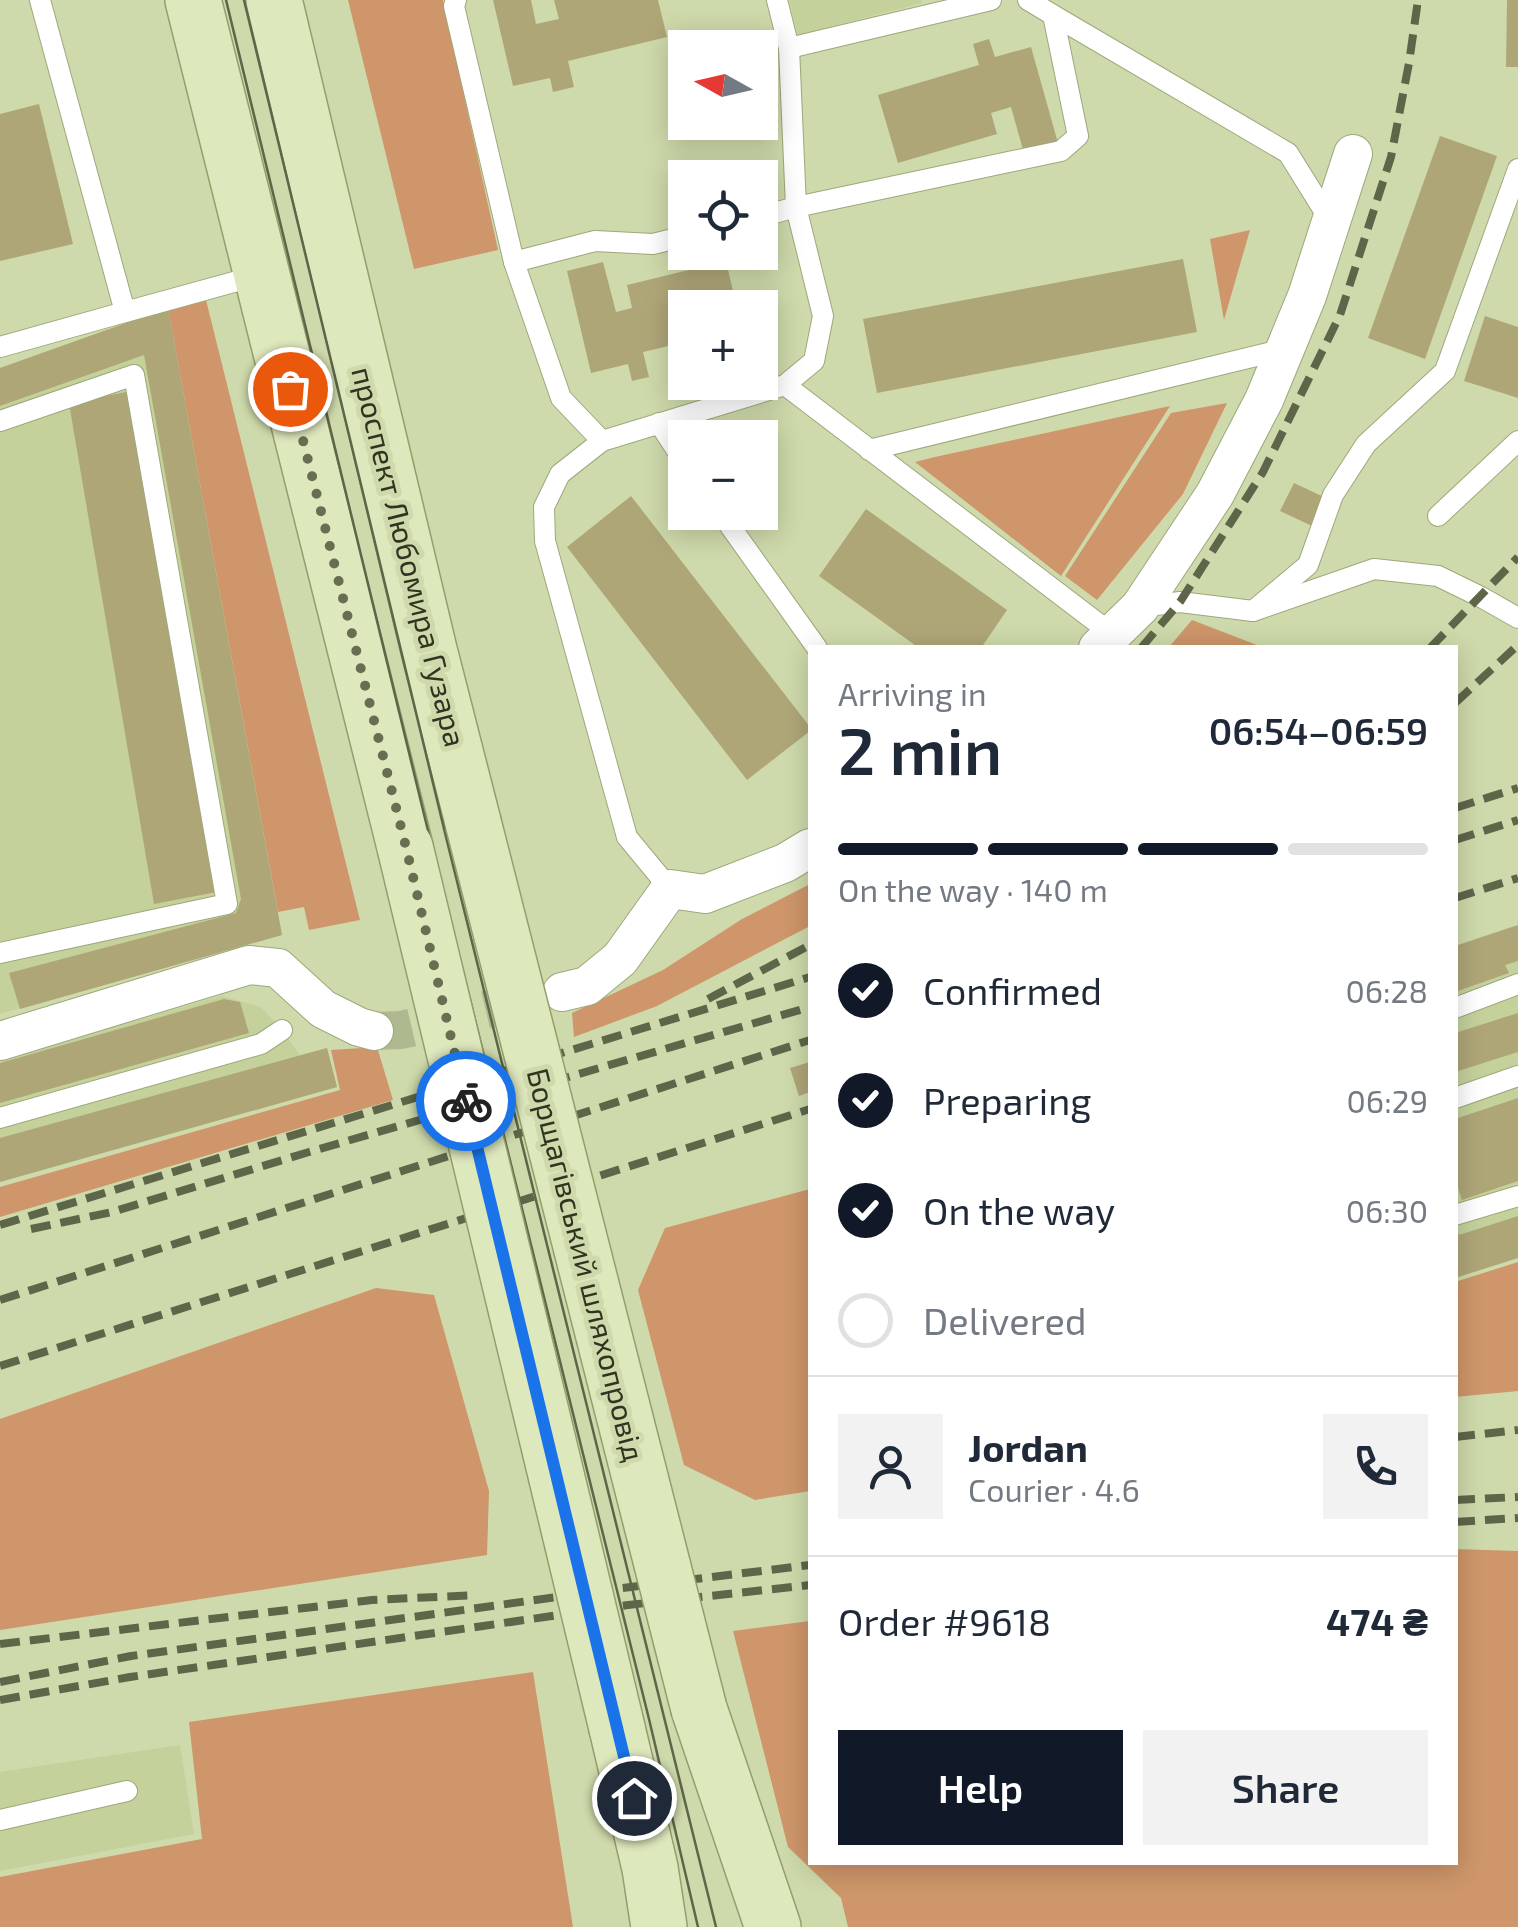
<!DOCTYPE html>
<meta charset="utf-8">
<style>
:root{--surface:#fff;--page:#f2f2f3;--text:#1f2937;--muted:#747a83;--line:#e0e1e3;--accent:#111827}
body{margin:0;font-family:"Exo 2",sans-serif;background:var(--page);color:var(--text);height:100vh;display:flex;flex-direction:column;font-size:38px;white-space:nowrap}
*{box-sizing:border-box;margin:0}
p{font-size:32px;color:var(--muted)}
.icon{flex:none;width:55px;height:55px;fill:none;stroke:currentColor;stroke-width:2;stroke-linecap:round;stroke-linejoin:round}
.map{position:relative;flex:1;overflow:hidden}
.details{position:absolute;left:808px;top:645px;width:650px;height:1220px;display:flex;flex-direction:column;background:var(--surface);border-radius:0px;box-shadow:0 5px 25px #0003}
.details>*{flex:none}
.needle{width:65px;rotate:278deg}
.buttons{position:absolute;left:668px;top:30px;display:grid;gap:20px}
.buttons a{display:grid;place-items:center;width:110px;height:110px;border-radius:0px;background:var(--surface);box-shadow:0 5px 25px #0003;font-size:50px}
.pin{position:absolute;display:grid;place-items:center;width:85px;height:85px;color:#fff;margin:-42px;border:5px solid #fff;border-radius:50%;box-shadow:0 2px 10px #0007}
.courier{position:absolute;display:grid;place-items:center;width:100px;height:100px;margin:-50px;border:8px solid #1a73e8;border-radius:50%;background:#fff;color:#222;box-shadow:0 2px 12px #0007}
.overview em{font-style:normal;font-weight:600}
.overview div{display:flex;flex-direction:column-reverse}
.overview{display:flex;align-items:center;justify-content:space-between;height:170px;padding:0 30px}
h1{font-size:65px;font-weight:600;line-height:75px}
.bar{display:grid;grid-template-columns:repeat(4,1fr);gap:15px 10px;align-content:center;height:120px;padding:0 30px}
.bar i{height:12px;border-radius:8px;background:var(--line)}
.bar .on{background:var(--accent)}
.bar p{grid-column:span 4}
.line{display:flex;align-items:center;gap:25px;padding:0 30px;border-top:2px solid var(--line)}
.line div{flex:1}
.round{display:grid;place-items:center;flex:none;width:105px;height:105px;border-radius:0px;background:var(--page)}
ol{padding:0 30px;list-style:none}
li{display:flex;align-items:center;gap:30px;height:110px}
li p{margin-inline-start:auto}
li .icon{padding:10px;border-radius:50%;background:var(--accent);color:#fff;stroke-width:4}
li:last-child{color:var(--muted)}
li i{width:55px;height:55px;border:5px solid var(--line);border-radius:50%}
.primary-button{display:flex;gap:20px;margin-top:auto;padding:20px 30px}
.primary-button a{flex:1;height:115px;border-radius:0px;background:var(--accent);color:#fff;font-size:40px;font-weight:600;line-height:115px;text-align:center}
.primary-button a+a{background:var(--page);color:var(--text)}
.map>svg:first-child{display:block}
</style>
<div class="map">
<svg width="1518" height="1927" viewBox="0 0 1518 1927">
<rect width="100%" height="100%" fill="#cedaab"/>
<g fill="#c4d19b">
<path d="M789,0H921L922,3L798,35Z"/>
<path d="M168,308L282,935L0,1014V368Z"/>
<path d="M1518,925V1258L1455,1278V946Z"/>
<path d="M222,996L261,1007L282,1030L300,1055L327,1048L337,1087L0,1182V1059Z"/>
<path d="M180,1745L194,1834L0,1871V1772Z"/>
</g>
<g fill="#ce966a">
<path d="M348,0H443L498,250L414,269Z"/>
<path d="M1250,230L1224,320L1210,239Z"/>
<path d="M206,300L360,920L309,930L304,907L278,912L168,308Z"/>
<path d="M1227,403L1183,494L1097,600L1065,576L1171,413Z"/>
<path d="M1170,406L1061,576L915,462L935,457Z"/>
<path d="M1192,620L1262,647H1169Z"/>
<path d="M810,884V926L657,1006L574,1037L572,1013L663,970L742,919Z"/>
<path d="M377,1047L393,1100L0,1217V1187L340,1090L331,1050Z"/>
<path d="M810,1189V1491L755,1500L684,1465L638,1290L665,1228Z"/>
<path d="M1518,1262V1391L1455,1397V1282Z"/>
<path d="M376,1288L434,1295L489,1491L487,1555L0,1630V1419Z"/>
<path d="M1455,1549L1518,1551V1927H848L841,1898L788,1847L733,1631L810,1621V1862H1455Z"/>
<path d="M533,1672L573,1927H0V1877L202,1839L189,1722Z"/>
</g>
<g fill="#afa678">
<path d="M493,0H531L536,24L559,19L554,0H658L667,37L568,61L574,87L553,92L550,78L513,86Z"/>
<path d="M1507,0H1518V67H1506Z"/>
<path d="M989,39L995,57L1031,47L1058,143L1024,153L1011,107L991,113L997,134L898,163L878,95L979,65L973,44Z"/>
<path d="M39,104L73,244L0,261V114Z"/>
<path d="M1440,136L1497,156L1425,359L1368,338Z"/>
<path d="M1183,259L1197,332L877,393L863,319Z"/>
<path d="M726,261L737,308H685V342L643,352L649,377L632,381L628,364L591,373L567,271L603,262L616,312L632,308L627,285Z"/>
<path d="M168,308L282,935L20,1009L9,973L236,913L241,899L144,355L0,406V368Z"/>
<path d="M1485,316L1518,327V398L1464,381Z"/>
<path d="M131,391L217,892L154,904L69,403Z"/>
<path d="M1294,483L1326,498L1312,526L1280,511Z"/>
<path d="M631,496L810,727V731L747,780L567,547Z"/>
<path d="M866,509L1007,610L981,648H919L819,576Z"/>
<path d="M1518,925V961L1505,965L1509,973L1455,992V946Z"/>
<path d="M224,999L240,1002L249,1033L0,1103V1063Z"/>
<path d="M1518,1013V1052L1455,1072V1033Z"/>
<path d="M327,1048L337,1087L0,1182V1138Z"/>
<path d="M810,1062V1092L799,1096L790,1068Z"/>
<path d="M1518,1098V1181L1462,1200L1455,1178V1119Z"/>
<path d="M1518,1216V1258L1455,1278V1224L1459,1235Z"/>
</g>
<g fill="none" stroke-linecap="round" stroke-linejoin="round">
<path stroke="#aeb98f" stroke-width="38" stroke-dasharray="38 19" stroke-linecap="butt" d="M374,1031L401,1030L543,996"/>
<g stroke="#9da87b" stroke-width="22">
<g id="service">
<path d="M456,0L454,6L514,262L561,398L602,441"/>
<path d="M1053,15L1288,153L1331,222"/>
<path d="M789,48L991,0"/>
<path d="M760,217L796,207L789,48L777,0"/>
<path d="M514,262L595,241L653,244L685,236"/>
<path d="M125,312L259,275"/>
<path d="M0,347L125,312L40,0"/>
<path d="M785,385L1112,634"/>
<path d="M0,421L134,375L227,904L0,953"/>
<path d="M659,423L685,463"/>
<path d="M869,450L1285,349"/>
<path d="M720,512L817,648"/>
<path d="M1438,516L1518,441"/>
<path d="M1140,607L1180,602L1253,611L1374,569L1438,576L1481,597L1518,618"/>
<path d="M1253,611L1308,565L1333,495L1366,444L1445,371L1518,169"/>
<path d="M670,889L627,837L545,541L544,507L560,474L602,441L785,385L814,361L823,316L796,207L1061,151L1078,136L1053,15L1028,0"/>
<path d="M1455,1008L1518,984"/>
<path d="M1455,1098L1518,1076"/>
<path d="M0,1118L261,1044L282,1030"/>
<path d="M1455,1215L1518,1196"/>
<path d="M0,1820L127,1791"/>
</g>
</g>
<g stroke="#9da87b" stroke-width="40">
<g id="minor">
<path d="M1098,648L1140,607L1215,494L1264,400L1307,296L1353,154"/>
<path d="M562,992L587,986L620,959L670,889L705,894L785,863L810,848"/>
<path d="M0,1041L249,965L278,968L323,1009L359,1027L374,1031"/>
</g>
</g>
<g stroke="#929f6a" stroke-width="58">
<g id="primary">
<path d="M193,0L405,847"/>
<path d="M274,0L429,650L473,822"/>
<path d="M699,1709L773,1927"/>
<path d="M617,1728L650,1868L659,1927"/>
</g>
</g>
<use href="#service" stroke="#fff" stroke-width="20"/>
<use href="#minor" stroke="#fff" stroke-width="38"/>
<use href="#primary" stroke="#dee8bd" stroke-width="55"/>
<g stroke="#5e664a" stroke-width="2.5">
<path d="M226,0L431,843L649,1719L698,1927"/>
<path d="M244,0L446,837L716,1927"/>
</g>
<g stroke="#5e664a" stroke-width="8" stroke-dasharray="20 10" stroke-linecap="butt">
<path d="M1141,648L1180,602L1263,472L1340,315L1391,157L1409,63L1418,0"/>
<path d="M1430,648L1518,557"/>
<path d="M1455,703L1518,645"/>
<path d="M1455,808L1518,788"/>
<path d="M1455,840L1518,820"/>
<path d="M1455,898L1518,878"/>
<path d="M708,999L810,945"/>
<path d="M0,1225L810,977"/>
<path d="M31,1229L112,1212L309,1152L810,1007"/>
<path d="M0,1300L810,1040"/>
<path d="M0,1366L810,1109"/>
<path d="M1455,1437L1518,1430"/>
<path d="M1455,1500L1518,1497"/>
<path d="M1455,1522L1518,1518"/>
<path d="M0,1644L372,1600L477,1595"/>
<path d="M0,1682L131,1656L622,1588L810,1565"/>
<path d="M0,1700L130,1677L628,1605L810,1585"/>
</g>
<g stroke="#929f6a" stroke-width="58" stroke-linecap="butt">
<g id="primary-bridge">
<path d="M473,822L699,1709"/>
<path d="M405,847L617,1728"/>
</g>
</g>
<use href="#primary-bridge" stroke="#dee8bd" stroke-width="55"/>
</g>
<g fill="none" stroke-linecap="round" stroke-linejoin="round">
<path stroke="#676e51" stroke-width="10" stroke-dasharray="0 18" d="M290,389L406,847L466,1101"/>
<path stroke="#1a73e8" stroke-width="12" d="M466,1101L634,1798"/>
</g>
<g text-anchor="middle" stroke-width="10" stroke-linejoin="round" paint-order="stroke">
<g font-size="30" fill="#2f3421" stroke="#cedaab">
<text transform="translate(408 557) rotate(76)" y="10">проспект Любомира Гузара</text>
<text transform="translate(585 1265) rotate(76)" y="10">Борщагівський шляхопровід</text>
</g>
</g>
</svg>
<div class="buttons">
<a><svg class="needle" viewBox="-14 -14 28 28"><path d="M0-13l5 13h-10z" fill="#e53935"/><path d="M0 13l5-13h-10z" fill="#747a83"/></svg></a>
<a><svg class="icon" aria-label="locate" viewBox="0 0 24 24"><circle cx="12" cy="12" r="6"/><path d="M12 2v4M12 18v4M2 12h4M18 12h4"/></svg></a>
<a>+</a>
<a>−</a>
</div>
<div class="pin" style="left:290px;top:389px;background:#ea580c"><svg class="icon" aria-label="bag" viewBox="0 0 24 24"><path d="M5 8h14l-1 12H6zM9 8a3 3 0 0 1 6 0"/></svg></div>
<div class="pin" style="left:634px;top:1798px;background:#1f2937"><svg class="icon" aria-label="home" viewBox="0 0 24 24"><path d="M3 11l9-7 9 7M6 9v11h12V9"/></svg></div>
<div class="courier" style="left:466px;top:1101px"><svg class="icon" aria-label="bike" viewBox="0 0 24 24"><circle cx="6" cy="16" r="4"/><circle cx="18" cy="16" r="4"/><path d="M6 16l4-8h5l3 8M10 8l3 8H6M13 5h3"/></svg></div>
<section class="details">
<div class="overview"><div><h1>2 min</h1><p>Arriving in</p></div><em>06:54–06:59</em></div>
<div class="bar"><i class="on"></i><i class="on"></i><i class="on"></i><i></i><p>On the way · 140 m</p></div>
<ol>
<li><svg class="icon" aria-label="check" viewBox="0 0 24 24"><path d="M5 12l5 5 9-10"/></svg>Confirmed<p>06:28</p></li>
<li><svg class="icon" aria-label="check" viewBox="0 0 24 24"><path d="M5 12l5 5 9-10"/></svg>Preparing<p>06:29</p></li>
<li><svg class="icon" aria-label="check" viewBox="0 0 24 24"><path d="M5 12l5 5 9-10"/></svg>On the way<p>06:30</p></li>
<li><i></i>Delivered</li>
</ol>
<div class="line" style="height:180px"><a class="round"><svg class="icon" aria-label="person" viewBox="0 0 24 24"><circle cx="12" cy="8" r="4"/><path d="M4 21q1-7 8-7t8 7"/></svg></a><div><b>Jordan</b><p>Courier · 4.6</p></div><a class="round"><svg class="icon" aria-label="phone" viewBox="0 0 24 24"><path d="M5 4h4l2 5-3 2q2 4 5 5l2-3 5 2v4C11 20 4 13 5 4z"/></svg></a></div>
<div class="line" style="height:130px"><div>Order #9618</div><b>474 ₴</b></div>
<div class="primary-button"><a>Help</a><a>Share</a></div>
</section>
</div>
